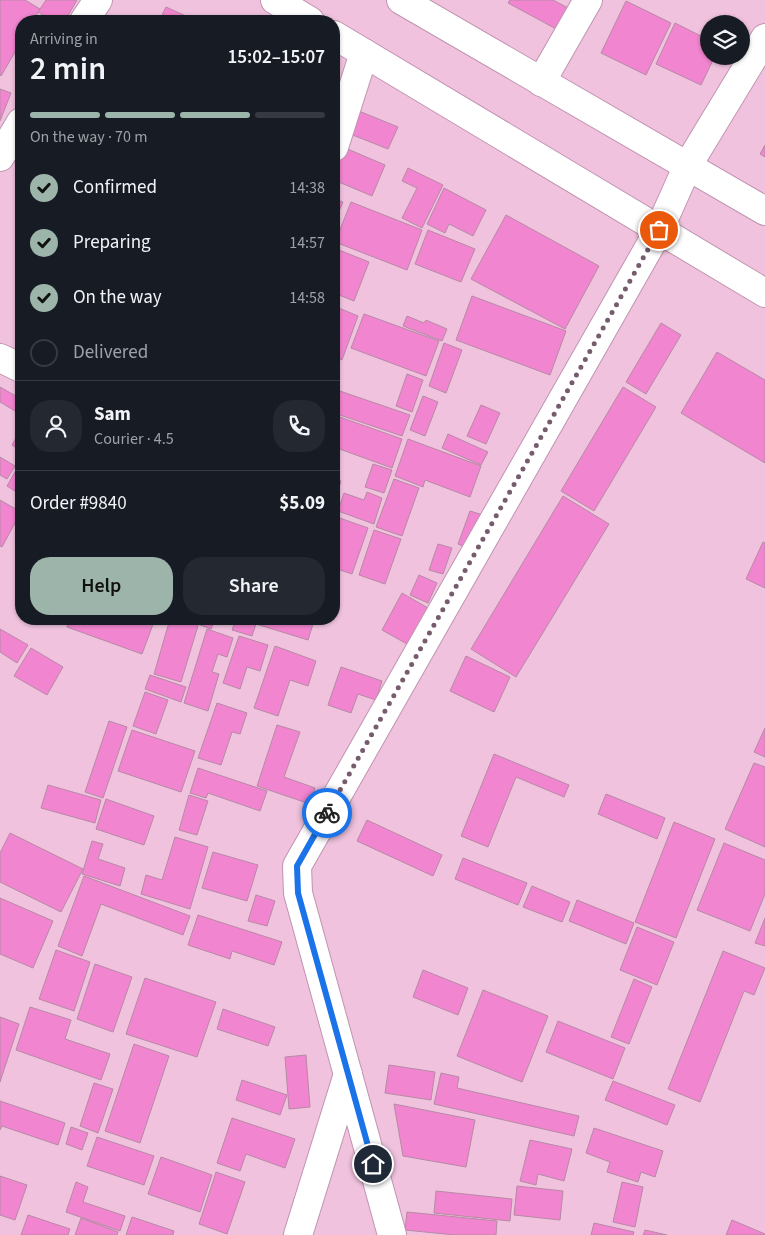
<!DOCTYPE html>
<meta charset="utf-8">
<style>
:root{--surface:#171b24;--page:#242831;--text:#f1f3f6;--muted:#9ea1a6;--line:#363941;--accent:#9cb4aa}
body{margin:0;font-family:"Source Sans 3",sans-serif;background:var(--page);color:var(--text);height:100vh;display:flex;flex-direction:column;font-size:19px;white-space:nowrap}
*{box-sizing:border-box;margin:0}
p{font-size:16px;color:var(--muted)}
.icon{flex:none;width:28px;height:28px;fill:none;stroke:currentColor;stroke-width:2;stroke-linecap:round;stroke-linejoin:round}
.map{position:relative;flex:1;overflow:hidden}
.side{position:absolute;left:15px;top:15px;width:325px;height:610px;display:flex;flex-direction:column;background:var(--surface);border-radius:20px;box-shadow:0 1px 4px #0004}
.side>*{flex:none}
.tools{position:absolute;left:700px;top:15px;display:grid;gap:10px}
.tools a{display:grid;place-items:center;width:50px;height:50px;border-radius:50%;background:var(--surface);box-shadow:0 1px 4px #0004;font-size:25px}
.pin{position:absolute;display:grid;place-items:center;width:42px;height:42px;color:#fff;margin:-21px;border:2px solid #fff;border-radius:50%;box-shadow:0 1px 5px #0007}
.courier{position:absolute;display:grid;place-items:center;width:50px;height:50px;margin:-25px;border:4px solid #1a73e8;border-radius:50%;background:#fff;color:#222;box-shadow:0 1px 6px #0007}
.head em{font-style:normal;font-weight:600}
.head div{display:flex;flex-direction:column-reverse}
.head{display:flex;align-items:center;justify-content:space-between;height:85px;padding:0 15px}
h1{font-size:32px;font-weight:600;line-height:38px}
.bar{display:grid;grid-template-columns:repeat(4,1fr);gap:8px 5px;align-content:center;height:60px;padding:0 15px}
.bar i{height:6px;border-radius:4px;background:var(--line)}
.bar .active{background:var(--accent)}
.bar p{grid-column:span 4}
.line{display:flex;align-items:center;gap:12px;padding:0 15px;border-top:1px solid var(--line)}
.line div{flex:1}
.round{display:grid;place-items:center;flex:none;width:52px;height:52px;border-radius:20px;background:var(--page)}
ol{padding:0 15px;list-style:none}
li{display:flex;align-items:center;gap:15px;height:55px}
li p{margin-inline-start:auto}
li .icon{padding:5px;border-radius:50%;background:var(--accent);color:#111;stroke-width:4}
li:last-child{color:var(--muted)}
li i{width:28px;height:28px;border:2px solid var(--line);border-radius:50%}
.primary-button{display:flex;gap:10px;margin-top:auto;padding:10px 15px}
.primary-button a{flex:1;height:58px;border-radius:20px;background:var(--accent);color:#111;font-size:20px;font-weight:600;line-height:58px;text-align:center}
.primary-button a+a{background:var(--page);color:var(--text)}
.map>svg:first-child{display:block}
</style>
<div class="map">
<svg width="765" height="1235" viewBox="0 0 765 1235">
<rect width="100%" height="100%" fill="#f0c2de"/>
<g fill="#f285cf" stroke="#b58aa5">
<path d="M0,0H25L40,9L33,21H21V42L1,76L0,75Z"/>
<path d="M46,0H77L65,21H53L38,12Z"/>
<path d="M510,0H553L570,9L558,30L508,3Z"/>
<path d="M626,1L671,23L646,75L601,53Z"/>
<path d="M166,7L197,21H159Z"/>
<path d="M675,23L709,40V56H715L701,85L656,64Z"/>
<path d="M0,89L11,93L0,121Z"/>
<path d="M354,109L398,127L388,149L345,132Z"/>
<path d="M765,145V157L760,154Z"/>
<path d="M343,147L385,165L372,196L334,180V170Z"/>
<path d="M408,168L443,185L422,228L402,218L417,188L402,181Z"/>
<path d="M444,188L486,210L473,236L449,224L445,233L427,224Z"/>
<path d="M334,199L343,202L334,223Z"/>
<path d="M351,202L422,230L407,270L335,242Z"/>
<path d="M506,215L599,266L565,329L471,279Z"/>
<path d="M428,230L475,249L461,282L415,264Z"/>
<path d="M334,248L369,262L354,301L334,293Z"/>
<path d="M472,296L566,331L550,375L456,340Z"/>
<path d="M334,306L358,316L342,360L334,357Z"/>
<path d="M364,314L439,341L426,376L351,348Z"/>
<path d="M407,316L424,323L426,320L447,329L442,341L403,326Z"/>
<path d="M661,323L681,335L646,394L626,382Z"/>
<path d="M444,343L462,350L446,393L429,386Z"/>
<path d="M717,352L765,380V463L681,413Z"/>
<path d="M407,374L423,380L412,412L396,406Z"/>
<path d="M0,387L21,399V411L20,414L0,402Z"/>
<path d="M623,387L656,407L594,511L561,491Z"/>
<path d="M334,389L410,415L402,436L334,413Z"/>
<path d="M423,396L438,402L425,436L410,430Z"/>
<path d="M481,405L500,413L486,444L467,436Z"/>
<path d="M334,415L402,439L392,468L334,447Z"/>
<path d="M21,429V451L12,445Z"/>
<path d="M448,434L488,452L481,465L442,448Z"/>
<path d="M408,439L481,466L470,497L425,480L423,487L395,476Z"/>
<path d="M0,457L15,466L7,479L0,475Z"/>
<path d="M20,463H21V495L7,486Z"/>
<path d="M373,464L392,470L384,493L365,487Z"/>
<path d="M334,478L341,481L334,504Z"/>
<path d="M394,479L419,488L402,536L376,527Z"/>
<path d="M367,492L382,498L374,524L338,511L344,493L364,500Z"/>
<path d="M563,496L609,524L516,677L471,649Z"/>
<path d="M0,500L21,512L2,547L0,546Z"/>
<path d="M470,511L483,515L471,549L458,544Z"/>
<path d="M334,516L368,528L352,574L334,568Z"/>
<path d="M374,530L401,539L385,584L359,575Z"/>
<path d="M763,542L765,543V588L746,579Z"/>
<path d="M438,544L452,548L443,574L429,570Z"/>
<path d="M419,575L437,583L428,603L410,595Z"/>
<path d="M402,593L428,608L407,644L382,630Z"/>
<path d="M70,619H155L142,654L67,627Z"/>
<path d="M170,619H200L181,682L154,674Z"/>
<path d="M202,619H215L211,629L200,625Z"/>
<path d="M236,619H308L314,621L308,640L256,624L252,636L232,630Z"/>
<path d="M0,629L28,645L17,663L0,652Z"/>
<path d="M207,629L233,638L227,657L218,654L212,672L219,674L208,711L184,703Z"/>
<path d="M239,636L268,645L260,671L247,667L240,689L223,683Z"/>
<path d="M275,646L316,661L308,686L290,680L278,716L254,708Z"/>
<path d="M31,648L63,667L47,695L14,676Z"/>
<path d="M466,656L510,677L494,712L450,691Z"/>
<path d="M341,667L382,681L376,700L358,694L351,713L328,705Z"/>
<path d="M150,675L186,687L181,702L145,689Z"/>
<path d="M145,692L168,700L156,734L133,726Z"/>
<path d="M217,703L247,713L240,734L232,732L221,765L198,758Z"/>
<path d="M109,721L127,727L103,798L85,792Z"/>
<path d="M277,725L300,732L284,777L315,788L310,804L257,786Z"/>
<path d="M765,728V757L754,752Z"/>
<path d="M132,730L195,751L181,792L118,771Z"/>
<path d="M494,754L569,785L564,797L516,777L488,847L461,836Z"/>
<path d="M754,763L765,767V847L725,829Z"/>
<path d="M198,768L267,791L260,811L208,793L206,798L190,793Z"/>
<path d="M48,785L101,800L95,823L41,808Z"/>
<path d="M606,794L665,818L657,839L598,814Z"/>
<path d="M189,795L208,801L197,835L179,830Z"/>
<path d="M106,799L154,816L144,845L96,829Z"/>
<path d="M367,820L442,855L433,876L357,841Z"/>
<path d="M674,822L715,839L676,938L635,922Z"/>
<path d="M10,833L83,869L61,912L0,882V853Z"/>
<path d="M175,837L208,847L190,909L141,894L146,875L162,880Z"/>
<path d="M92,841L103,844L98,859L125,868L120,886L82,874Z"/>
<path d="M724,843L765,860V894L750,931L697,910Z"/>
<path d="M213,852L258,865L247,901L202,888Z"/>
<path d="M463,858L527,883L518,905L455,879Z"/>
<path d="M84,876L190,916L183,935L101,904L82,956L58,946Z"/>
<path d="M532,886L570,902L562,922L523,907Z"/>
<path d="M256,895L275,901L267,926L248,921Z"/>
<path d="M0,898L53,921L33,968L0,954Z"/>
<path d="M577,900L634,923L626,944L569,921Z"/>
<path d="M198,915L282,942L274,965L232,951L230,959L188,945Z"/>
<path d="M765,918V946L755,943Z"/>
<path d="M637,927L674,942L657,985L620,970Z"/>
<path d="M56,950L90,962L74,1011L39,999Z"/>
<path d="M723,951L765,968L754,995L744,991L700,1102L668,1089Z"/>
<path d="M95,964L132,977L113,1032L77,1019Z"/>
<path d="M423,970L468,988L458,1015L413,997Z"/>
<path d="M145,978L216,1002L197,1057L126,1034Z"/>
<path d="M634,979L652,987L629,1044L611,1037Z"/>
<path d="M483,990L548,1016L522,1082L457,1056Z"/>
<path d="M30,1007L71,1020L65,1039L110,1054L101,1080L16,1050Z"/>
<path d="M223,1009L275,1027L268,1046L217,1029Z"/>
<path d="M0,1017L19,1024L0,1082Z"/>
<path d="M558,1021L625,1048L613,1079L546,1052Z"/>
<path d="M134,1044L169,1056L140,1143L105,1131Z"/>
<path d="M306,1055L310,1107L289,1109L285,1057Z"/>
<path d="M389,1065L435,1072L431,1100L385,1093Z"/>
<path d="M441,1073L459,1077L457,1088L579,1116L574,1136L434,1104Z"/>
<path d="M242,1080L287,1095L280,1115L236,1100Z"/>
<path d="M613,1081L675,1105L667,1125L605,1100Z"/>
<path d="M94,1083L113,1089L98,1133L80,1126Z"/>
<path d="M0,1101L65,1123L58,1145L2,1126L0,1130Z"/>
<path d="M394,1104L475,1120L466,1167L403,1156Z"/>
<path d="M232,1118L295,1139L285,1168L246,1154L240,1171L217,1163Z"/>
<path d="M71,1127L88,1133L82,1150L66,1144Z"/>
<path d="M594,1128L663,1151L655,1177L641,1172L638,1182L607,1172L610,1162L586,1153Z"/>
<path d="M97,1137L154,1156L144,1185L87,1166Z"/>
<path d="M530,1140L572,1149L564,1181L538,1174L536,1185L520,1181Z"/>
<path d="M161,1157L212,1175L200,1212L148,1194Z"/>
<path d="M216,1172L245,1182L227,1234L199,1224Z"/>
<path d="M0,1176L27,1185L15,1220L0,1215Z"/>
<path d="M76,1182L88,1187L83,1202L125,1216L120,1231L66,1212Z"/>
<path d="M622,1182L643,1187L635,1227L613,1222Z"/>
<path d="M517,1186L563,1191L560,1220L514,1215Z"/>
<path d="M436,1191L512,1199L510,1221L434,1213Z"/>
<path d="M407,1212L497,1221L496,1235H455L405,1230Z"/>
<path d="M28,1215L70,1229L68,1235H21Z"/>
<path d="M132,1217L174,1231L173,1235H126Z"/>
<path d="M81,1218L118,1232L117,1235H75Z"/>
<path d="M732,1220L765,1234V1235H726Z"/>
<path d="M594,1223L634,1232L633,1235H591Z"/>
<path d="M645,1230L667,1235H643Z"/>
</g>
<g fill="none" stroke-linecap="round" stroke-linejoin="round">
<g stroke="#c094b0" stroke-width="30">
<g id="street">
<path d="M84,21L98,0"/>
<path d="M541,82L588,0"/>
<path d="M334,147L364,53"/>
<path d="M0,157L21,122"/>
<path d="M0,358L21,368"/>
<path d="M298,1235L348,1074"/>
<path d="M392,1235L298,893L297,866L659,230L688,165L765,38"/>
</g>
</g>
<g stroke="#c094b0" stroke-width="30">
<g id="highway">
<path d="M275,0L310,21"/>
<path d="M401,0L765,211"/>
<path d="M334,35L765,293"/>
</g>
</g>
<use href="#street" stroke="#fff" stroke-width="28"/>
<use href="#highway" stroke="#fff" stroke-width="28"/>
</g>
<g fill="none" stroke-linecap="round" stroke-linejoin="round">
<path stroke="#775c6d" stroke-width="5" stroke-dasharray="0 9" d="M327,813L659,230"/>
<path stroke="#1a73e8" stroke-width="6" d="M327,813L297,866L298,893L373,1164"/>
</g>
</svg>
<div class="tools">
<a><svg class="icon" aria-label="layers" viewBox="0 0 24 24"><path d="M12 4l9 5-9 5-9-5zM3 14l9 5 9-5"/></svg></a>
</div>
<div class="pin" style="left:659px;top:230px;background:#ea580c"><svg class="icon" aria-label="bag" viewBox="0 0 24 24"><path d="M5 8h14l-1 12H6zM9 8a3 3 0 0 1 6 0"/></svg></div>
<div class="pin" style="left:373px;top:1164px;background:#1f2937"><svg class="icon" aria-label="home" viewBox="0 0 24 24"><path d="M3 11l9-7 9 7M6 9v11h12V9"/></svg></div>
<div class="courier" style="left:327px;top:813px"><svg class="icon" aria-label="bike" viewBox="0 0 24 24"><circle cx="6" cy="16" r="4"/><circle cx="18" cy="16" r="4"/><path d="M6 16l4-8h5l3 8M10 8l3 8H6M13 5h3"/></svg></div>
<section class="side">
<div class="head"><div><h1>2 min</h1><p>Arriving in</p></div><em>15:02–15:07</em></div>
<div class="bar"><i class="active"></i><i class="active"></i><i class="active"></i><i></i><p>On the way · 70 m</p></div>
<ol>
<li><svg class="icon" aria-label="check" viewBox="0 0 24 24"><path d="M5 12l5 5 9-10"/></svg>Confirmed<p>14:38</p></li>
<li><svg class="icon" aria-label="check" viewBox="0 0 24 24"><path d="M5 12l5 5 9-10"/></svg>Preparing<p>14:57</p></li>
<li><svg class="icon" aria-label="check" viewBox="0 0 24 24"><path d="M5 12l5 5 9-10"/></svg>On the way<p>14:58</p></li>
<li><i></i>Delivered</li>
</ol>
<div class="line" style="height:90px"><a class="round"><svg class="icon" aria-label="person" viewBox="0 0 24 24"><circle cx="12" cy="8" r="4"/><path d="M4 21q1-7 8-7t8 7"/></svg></a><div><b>Sam</b><p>Courier · 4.5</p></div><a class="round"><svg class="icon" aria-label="phone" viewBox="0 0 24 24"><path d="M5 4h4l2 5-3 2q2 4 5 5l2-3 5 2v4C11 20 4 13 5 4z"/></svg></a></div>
<div class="line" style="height:65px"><div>Order #9840</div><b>$5.09</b></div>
<div class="primary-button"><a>Help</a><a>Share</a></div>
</section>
</div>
